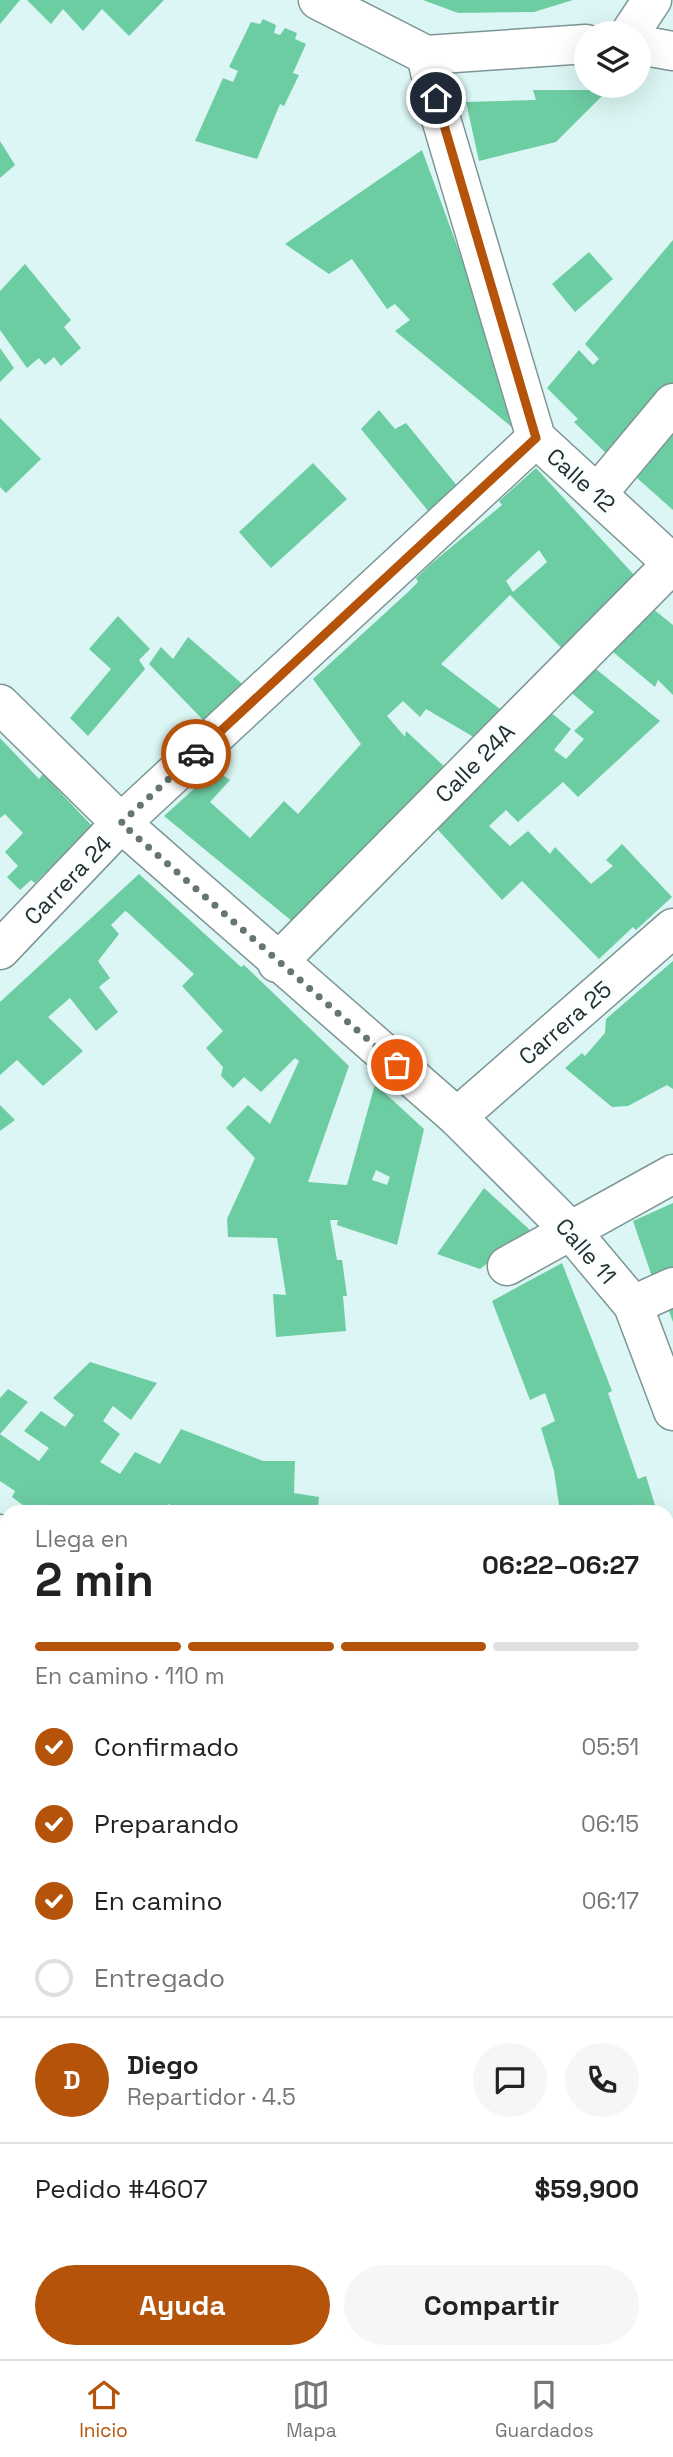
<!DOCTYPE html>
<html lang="es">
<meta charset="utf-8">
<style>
:root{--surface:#fff;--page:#f6f6f6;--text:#222;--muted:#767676;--line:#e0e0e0;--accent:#b45309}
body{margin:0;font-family:"Space Grotesk",sans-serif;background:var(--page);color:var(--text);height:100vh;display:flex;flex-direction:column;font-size:26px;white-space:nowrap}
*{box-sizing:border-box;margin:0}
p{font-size:23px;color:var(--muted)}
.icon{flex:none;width:38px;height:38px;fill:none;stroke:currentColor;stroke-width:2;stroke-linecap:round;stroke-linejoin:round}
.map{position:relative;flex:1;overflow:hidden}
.drawer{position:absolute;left:0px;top:1505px;width:674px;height:854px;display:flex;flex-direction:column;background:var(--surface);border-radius:21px 21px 0 0;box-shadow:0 7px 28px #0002}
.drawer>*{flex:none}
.controls{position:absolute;left:574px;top:21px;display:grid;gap:14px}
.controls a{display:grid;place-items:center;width:77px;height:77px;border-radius:50%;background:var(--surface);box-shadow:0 7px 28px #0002;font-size:35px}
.pin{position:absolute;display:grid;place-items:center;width:60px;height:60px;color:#fff;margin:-30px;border:4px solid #fff;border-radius:50%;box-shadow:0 2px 7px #0007}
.courier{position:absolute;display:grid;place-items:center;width:70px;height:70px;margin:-35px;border:5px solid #b45309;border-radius:50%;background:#fff;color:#222;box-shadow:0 2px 9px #0007}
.head em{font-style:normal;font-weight:700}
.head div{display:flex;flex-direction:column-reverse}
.head{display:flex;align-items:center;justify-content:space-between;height:119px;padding:0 35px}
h1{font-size:46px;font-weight:700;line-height:52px}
.bar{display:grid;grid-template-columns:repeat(4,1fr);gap:10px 7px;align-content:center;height:84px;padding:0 35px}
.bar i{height:9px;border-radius:5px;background:var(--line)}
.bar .active{background:var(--accent)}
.bar p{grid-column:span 4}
.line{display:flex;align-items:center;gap:18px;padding:0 35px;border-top:2px solid var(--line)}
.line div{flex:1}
.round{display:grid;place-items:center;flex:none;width:74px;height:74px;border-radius:37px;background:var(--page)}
ol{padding:0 35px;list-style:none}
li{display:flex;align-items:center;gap:21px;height:77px}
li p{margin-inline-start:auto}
li .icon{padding:7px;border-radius:50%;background:var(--accent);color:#fff;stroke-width:4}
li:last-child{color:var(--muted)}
li i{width:38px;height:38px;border:4px solid var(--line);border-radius:50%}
.action{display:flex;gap:14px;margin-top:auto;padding:14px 35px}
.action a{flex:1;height:80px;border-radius:42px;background:var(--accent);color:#fff;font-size:28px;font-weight:700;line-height:80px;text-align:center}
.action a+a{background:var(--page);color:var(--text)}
.tab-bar{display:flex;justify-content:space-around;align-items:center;height:98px;border-top:2px solid var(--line);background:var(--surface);font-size:19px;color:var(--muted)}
.tab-bar a{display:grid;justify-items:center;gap:4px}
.tab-bar .active{color:var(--accent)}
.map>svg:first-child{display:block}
</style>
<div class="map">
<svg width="673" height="2359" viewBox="0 0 673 2359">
<rect width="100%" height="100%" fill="#dbf6f4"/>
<g fill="#6dcda2" fill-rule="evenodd">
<path d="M0,0H20L0,24Z"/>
<path d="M27,0H164L129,36L102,9L83,31L63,9L51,24Z"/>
<path d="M423,0H573L534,12L458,13Z"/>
<path d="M263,19L276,25L274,33L280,35L285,28L297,33L295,39L306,44L293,73L299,75L284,106L280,104L257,159L195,141L223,78L233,82L238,71L229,67L251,22L260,24Z"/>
<path d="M533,90H608L556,142L479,161L466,102L536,100Z"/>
<path d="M0,141L15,165L0,178Z"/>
<path d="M422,150L475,295L519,433L395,331L410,320L395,304L387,309L352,259L329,274L285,244Z"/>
<path d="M673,240V388L613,460L578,426L574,422L578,419L547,388L579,350L593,365L599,359L585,344Z"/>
<path d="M589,252L613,279L575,312L552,284Z"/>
<path d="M25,264L71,320L64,327L81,348L61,366L54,357L45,365L39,358L27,368L0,330V291Z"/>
<path d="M0,348L14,368L0,382Z"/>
<path d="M379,410L395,429L406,423L458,487L429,512L361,429Z"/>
<path d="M0,418L41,459L6,493L0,487Z"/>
<path d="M673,432V510L637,478Z"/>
<path d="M313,463L347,499L271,568L239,532Z"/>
<path d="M536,468L647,589L569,656L510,595L441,664L504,712L477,739L426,709L420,717L403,701L387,716L405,737L406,731L446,768L293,922L164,816L215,770L230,780L210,802L250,838L284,801L298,814L361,744L313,679L407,593L418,582L416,578L432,563L502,505L499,501ZM539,550L547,562L513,592L506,581Z"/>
<path d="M643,601L673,625V695L658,680L655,687L601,642Z"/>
<path d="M118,616L150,649L139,660L145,669L88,736L70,718L111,669L89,649Z"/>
<path d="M188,637L247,688L206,723L149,664L161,647L173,659Z"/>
<path d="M591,665L660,721L578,797L563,782L518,822L506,810L489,826L510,846L528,831L550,854L555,847L591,884L613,866L606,860L622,844L672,897L636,930L633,927L599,959L522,881L502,900L429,820L544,707L571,729L554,750L566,759L584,739L574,731L594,712L567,689Z"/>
<path d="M0,738L39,779L43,774L92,826L35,883L31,880L20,890L7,877L18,866L5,852L23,833L5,814L0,818Z"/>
<path d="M139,874L241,967L244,965L349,1066L308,1182L347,1185L375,1084L424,1129L397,1245L337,1225L338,1220H330L337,1260H342L347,1296H343L346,1331L276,1337L273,1294L286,1295L277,1238L228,1237L227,1219L255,1158L226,1128L248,1105L270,1124L299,1061L295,1058L261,1092L244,1077L233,1088L221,1076L223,1067L206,1048L223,1031L182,986L194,974L127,912L125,911L111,925L119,934L98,961L110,978L99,987L118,1012L96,1031L70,998L48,1017L83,1051L43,1086L17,1060L0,1075V1002ZM376,1170L390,1177L387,1185L372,1180Z"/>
<path d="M673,961V1089L667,1085L628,1106L612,1107L565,1068L582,1053L585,1056L605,1033L606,1019Z"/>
<path d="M0,1105L15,1120L0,1131Z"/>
<path d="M484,1188L530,1230L480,1269L437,1254Z"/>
<path d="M673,1203V1322L663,1295L659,1297L633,1221Z"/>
<path d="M562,1263L612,1391L608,1393L638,1479L646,1476L657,1512H560L554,1471L541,1428L555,1421L545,1393L530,1400L492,1301Z"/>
<path d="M90,1362L157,1383L131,1420L113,1406L103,1421L120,1434L100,1462L120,1474L135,1452L160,1464L181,1429L263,1461H295L294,1493L319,1497L318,1507L349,1512H187L168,1504V1512H32L12,1497L15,1491L0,1481V1434L39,1461L49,1448L24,1431L41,1411L65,1427L74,1415L53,1398Z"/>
<path d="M8,1389L28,1402L0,1434V1398Z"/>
<path d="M667,1542L673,1558V1599L667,1602Z"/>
<path d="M0,1597L7,1600V1679L0,1678Z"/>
<path d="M667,1779L673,1781L670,1974L673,1975V2022L667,2020Z"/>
<path d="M0,2005L7,2007V2050L0,2025Z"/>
<path d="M0,2059L7,2087V2255L0,2253Z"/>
<path d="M667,2172L673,2173V2346L667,2344Z"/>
<path d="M352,2352H429L424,2359H360Z"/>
<path d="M526,2352H619L618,2359H525Z"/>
</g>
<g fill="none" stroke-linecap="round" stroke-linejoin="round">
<g stroke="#7d9695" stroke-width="41">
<g id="minor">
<path d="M318,0L426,55L586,44"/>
<path d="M630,33L652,0"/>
<path d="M639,45L673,51"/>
<path d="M426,55L441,119L536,438L673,564"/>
<path d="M597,494L673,403"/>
<path d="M0,704L121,823L457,1117L570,1230L633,1305L673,1411"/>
<path d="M0,950L121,823L536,438"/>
<path d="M277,963L672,564"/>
<path d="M457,1117L673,928"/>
<path d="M507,1266L673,1174"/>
<path d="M633,1305L673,1287"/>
<path d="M0,1534L7,1537"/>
<path d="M667,1615L673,1612"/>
<path d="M667,1748L673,1750"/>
<path d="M0,1882L7,1884"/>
<path d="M0,1983L7,1985"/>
<path d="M667,2035L673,2037"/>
<path d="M667,2146L673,2148"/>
<path d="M468,2359L470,2352"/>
</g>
</g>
<use href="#minor" stroke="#fff" stroke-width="38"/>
<g stroke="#576565" stroke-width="5" stroke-dasharray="12 12" stroke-linecap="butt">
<path d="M0,1953L7,1955"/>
<path d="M667,2120L673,2122"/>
</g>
</g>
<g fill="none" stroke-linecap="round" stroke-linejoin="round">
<path stroke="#657574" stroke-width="7" stroke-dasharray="0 12.6" d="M196,754L121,823L397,1065"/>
<path stroke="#b45309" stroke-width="9" d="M196,754L536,438L436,98"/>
</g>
<g text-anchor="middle" stroke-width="5" stroke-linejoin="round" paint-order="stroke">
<g font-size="23" fill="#252f2f" stroke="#f9fefe">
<text transform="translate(581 480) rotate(42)" y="8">Calle 12</text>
<text transform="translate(475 763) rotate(-45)" y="8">Calle 24A</text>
<text transform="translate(68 880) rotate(-46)" y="8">Carrera 24</text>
<text transform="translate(565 1023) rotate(-41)" y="8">Carrera 25</text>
<text transform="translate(586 1251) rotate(49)" y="8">Calle 11</text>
</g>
</g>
</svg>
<div class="controls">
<a><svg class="icon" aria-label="layers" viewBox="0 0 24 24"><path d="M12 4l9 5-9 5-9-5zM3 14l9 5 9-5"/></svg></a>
</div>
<div class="pin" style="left:397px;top:1065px;background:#ea580c"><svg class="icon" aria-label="bag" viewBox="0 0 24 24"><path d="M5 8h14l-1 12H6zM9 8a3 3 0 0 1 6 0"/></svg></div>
<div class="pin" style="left:436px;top:98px;background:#1f2937"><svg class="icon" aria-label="home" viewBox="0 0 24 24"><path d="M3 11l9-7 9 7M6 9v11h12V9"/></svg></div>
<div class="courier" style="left:196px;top:754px"><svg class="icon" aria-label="car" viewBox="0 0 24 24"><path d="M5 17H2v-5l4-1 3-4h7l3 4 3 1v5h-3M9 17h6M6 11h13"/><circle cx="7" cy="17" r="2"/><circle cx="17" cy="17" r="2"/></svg></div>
<section class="drawer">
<div class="head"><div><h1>2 min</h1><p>Llega en</p></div><em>06:22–06:27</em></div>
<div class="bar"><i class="active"></i><i class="active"></i><i class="active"></i><i></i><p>En camino · 110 m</p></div>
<ol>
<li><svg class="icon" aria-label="check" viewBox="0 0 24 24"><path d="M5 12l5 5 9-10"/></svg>Confirmado<p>05:51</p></li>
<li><svg class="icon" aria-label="check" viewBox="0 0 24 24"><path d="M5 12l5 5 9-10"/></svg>Preparando<p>06:15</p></li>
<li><svg class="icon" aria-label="check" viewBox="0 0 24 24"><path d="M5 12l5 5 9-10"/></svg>En camino<p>06:17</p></li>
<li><i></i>Entregado</li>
</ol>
<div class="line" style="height:126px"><b class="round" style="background:var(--accent);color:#fff">D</b><div><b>Diego</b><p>Repartidor · 4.5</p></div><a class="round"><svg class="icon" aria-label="chat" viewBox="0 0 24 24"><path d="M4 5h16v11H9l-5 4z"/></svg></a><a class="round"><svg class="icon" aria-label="phone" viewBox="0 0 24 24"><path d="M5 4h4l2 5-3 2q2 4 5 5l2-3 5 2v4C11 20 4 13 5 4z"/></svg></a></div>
<div class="line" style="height:91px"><div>Pedido #4607</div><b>$59,900</b></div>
<div class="action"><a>Ayuda</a><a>Compartir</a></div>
</section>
</div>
<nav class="tab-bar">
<a class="active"><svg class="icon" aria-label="home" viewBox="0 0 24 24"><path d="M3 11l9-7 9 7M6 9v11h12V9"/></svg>Inicio</a>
<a><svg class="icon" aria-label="map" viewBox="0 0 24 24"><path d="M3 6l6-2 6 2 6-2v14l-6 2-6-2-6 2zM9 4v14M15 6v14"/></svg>Mapa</a>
<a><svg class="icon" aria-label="saved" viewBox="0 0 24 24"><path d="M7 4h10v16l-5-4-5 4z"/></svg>Guardados</a>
</nav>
